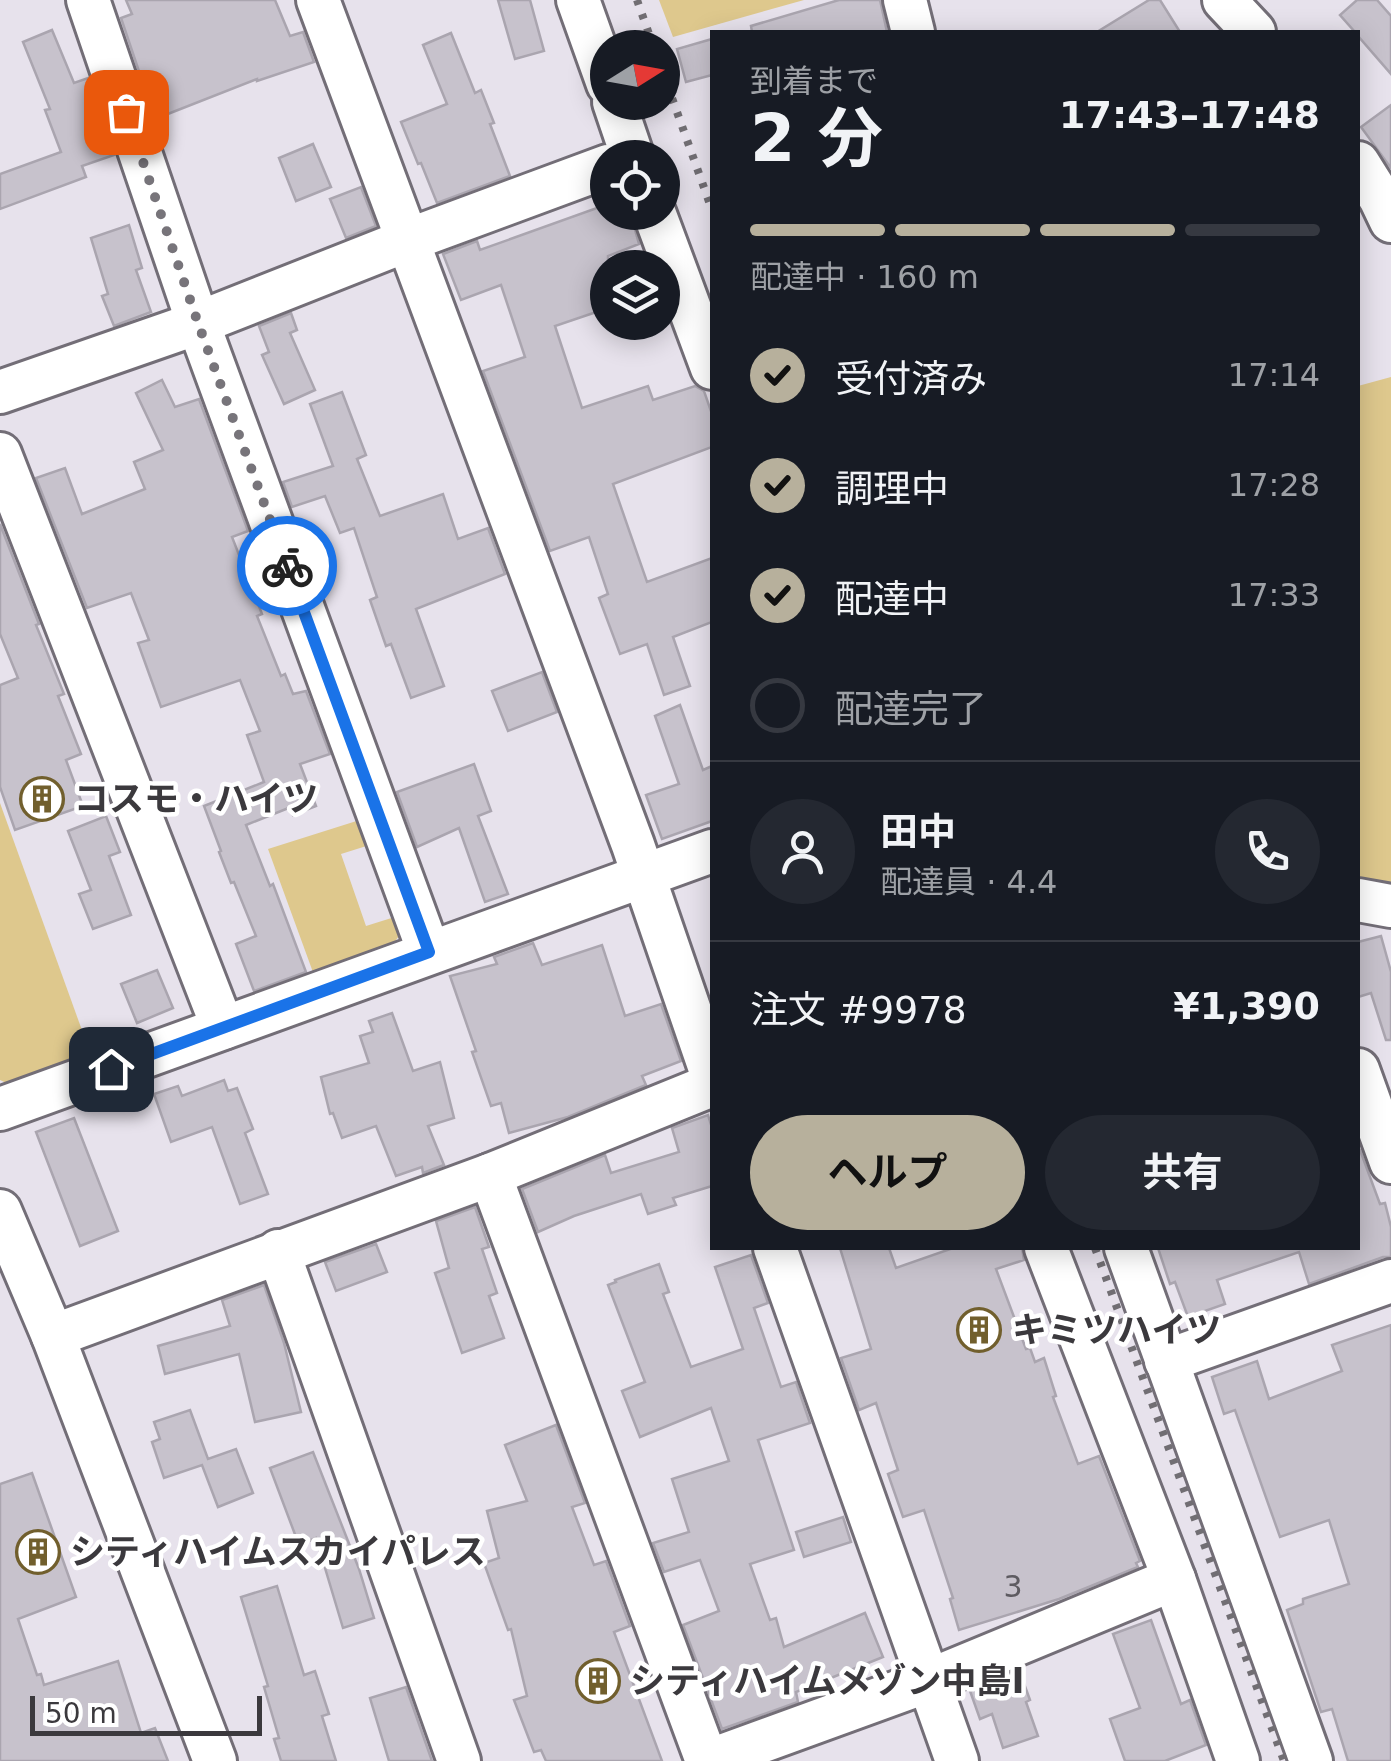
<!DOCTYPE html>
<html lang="ja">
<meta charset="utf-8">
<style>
:root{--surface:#171b24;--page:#242831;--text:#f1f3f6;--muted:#9ea1a6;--line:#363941;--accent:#b7b09c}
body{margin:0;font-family:"DejaVu Sans","Noto Sans JP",sans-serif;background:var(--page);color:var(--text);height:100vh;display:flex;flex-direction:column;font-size:38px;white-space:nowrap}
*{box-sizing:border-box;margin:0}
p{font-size:32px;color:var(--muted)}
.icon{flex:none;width:55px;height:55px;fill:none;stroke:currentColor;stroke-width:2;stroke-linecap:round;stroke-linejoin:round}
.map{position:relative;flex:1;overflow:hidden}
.sheet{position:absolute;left:710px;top:30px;width:650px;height:1220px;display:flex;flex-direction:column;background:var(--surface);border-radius:0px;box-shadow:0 5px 25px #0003}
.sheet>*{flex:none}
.needle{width:65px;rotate:79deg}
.fabs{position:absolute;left:590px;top:30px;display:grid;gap:20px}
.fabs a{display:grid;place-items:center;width:90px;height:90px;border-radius:50%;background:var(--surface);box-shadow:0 5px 25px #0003;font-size:50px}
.scale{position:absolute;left:30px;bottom:25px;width:232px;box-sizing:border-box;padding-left:10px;border:5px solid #3b393d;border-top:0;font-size:28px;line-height:35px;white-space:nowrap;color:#3b393d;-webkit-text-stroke:8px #fff;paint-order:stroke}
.pin{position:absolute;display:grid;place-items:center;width:85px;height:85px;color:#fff;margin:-42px;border-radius:20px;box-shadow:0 5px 15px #0006}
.courier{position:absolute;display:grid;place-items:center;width:100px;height:100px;margin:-50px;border:8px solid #1a73e8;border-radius:50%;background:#fff;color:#222;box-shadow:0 2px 12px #0007}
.overview em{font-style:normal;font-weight:700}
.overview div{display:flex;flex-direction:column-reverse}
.overview{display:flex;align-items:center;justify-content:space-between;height:170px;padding:0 40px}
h1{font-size:65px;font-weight:700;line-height:75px}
.bar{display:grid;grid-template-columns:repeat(4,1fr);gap:15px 10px;align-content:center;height:120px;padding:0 40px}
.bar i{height:12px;border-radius:8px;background:var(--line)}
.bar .current{background:var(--accent)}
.bar p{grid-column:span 4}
.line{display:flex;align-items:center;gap:25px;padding:0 40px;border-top:2px solid var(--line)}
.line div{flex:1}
.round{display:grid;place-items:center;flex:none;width:105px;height:105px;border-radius:52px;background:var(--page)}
ol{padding:0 40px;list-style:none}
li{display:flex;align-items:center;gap:30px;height:110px}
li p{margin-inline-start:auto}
li .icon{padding:10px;border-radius:50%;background:var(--accent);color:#111;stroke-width:4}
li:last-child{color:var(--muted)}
li i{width:55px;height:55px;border:5px solid var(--line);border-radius:50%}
.primary-button{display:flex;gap:20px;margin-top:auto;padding:20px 40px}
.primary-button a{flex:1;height:115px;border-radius:60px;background:var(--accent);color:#111;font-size:40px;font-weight:700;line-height:115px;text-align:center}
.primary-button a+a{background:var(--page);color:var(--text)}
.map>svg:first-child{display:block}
</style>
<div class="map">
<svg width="1391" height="1761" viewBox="0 0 1391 1761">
<rect width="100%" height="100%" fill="#e7e2ec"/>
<g fill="#dec88d">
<path d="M659,0H804L673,37Z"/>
<path d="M1391,377V885L1358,887V386Z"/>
<path d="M0,803L92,1058L13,1086L0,1080Z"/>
<path d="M366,818L376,843L341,854L366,926L401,915L406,926L391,947L314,975L268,849Z"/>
</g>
<g fill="#c7c2cc" stroke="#aaa5af" stroke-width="2.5">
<path d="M126,0H275L290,36L303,32L314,62L257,81V79L155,119L121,18L132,14Z"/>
<path d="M498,0H530L544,51L515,59Z"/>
<path d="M839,0H880L887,32H752L751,26Z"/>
<path d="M1149,0H1160L1180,32H1097Z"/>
<path d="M1357,0H1377L1391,16V74L1358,36V32H1355L1340,15Z"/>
<path d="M52,30L74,83L88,78L114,155L82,166L86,177L0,209V174L61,152L45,110L50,109L23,42Z"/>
<path d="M451,33L475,93L481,90L494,123L490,124L510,176L437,203L421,163L418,164L401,122L447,104L423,45Z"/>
<path d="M712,39V75L686,82L677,49Z"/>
<path d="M1391,105V168L1361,127Z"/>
<path d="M313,144L331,187L296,201L279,158Z"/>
<path d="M361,187L376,226L346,238L330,199Z"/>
<path d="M608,204V212H630L639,244L608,256V308L555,326L582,408L648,386L653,400L695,386L704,391L712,414V447L613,484L647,582L712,558V622L673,637L690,686L664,695L647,644L620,654L599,598L608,594L589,537L550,551L483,371L525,357L501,285L461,300L443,254L477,241L480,250Z"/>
<path d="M129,225L142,268L136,270L151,312L114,326L102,296L108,294L91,238Z"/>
<path d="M291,313L297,330L290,333L315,390L284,404L262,355L269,352L259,326Z"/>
<path d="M162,380L175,407L199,399L248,531L232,537L262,614L257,616L281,676L285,674L293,694L306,691L330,754L300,764L316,806L293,815L291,807L246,825L270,886L273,884L306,972L254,991L236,944L256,936L234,882L231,883L219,852L221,851L204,806L264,782L247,735L260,731L240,680L161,707L138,643L149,640L131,593L87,608L36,478L65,468L82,514L145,489L134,462L163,450L136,393Z"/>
<path d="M342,392L366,455L357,459L380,516L443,494L458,539L488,528L505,574L416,609L444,686L411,698L391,644L386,646L370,600L377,597L354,528L340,533L325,496L292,507L283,482L333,466L310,404Z"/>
<path d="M0,524L39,624L36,625L64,694L58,696L81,754L66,760L83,806L15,830L0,787V685L18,678L0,634Z"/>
<path d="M542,672L557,712L508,731L492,691Z"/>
<path d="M680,705L703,770L712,766V821L662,839L646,795L679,784L655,716Z"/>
<path d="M474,764L491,811L478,816L508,894L485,902L459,828L417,847L397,792Z"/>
<path d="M106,816L120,852L109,856L131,915L93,929L79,894L91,890L68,831Z"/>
<path d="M1381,936L1391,972V1040H1386L1371,993L1358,997V942Z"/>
<path d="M533,943L542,965L602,945L625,1016L661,1004L681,1061L642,1076L646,1085L568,1117L509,1133L501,1103L491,1106L472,1052L476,1051L450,976L497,964L494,957Z"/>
<path d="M157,970L173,1008L137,1023L121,984Z"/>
<path d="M392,1013L413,1071L440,1062L454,1118L428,1126L444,1165L423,1173L422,1167L396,1176L376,1126L342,1138L333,1113L330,1114L321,1077L369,1063L360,1036L373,1032L369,1021Z"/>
<path d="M224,1080L228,1091L237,1088L253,1129L245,1133L268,1194L240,1204L212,1127L171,1142L154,1094L178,1086L182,1096Z"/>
<path d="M708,1115L712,1128V1186L673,1198L676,1205L648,1214L641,1194L574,1216L538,1232L522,1189L605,1155L611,1173L679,1152L672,1128Z"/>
<path d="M74,1118L118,1231L80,1246L36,1132Z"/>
<path d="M1358,1150H1360L1380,1204L1385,1203L1391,1227V1257H1383L1309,1284L1299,1252L1217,1280L1225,1304L1188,1317L1175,1282L1170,1284L1158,1248H1358Z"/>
<path d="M475,1207L489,1247L482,1249L497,1293L489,1296L504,1338L462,1353L435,1273L449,1268L436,1221Z"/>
<path d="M376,1244L387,1272L336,1291L325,1262Z"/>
<path d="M840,1248H889L896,1268L953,1248H1022L1024,1260L996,1269L1026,1349L1030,1348L1035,1362L1044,1358L1056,1396L1053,1397L1078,1464L1099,1456L1140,1561L1136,1563L1138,1567L1059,1599L959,1630L950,1599L953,1598L924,1510L903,1517L888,1474L898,1470L876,1403L859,1410L841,1358L871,1349Z"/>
<path d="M751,1255L768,1303L754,1308L781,1387L796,1382L810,1423L758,1440L794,1550L750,1564L770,1620L776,1618L784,1647L865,1613L883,1657L796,1692L798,1702L722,1729L683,1625L719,1611L700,1560L664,1572L653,1543L689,1532L672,1479L729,1461L711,1408L640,1437L622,1391L645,1382L608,1285L616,1282L615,1280L659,1264L669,1292L663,1294L691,1367L743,1349L715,1267Z"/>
<path d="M264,1285L284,1343L301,1412L255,1422L239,1354L165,1374L158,1346L230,1326L222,1300Z"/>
<path d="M1391,1325V1761H1348L1332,1709L1321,1712L1287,1610L1303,1604V1599L1349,1584L1329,1520L1280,1537L1235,1410L1224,1414L1212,1377L1257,1361L1269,1399L1342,1371L1332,1345Z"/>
<path d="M190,1410L208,1459L236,1449L253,1493L218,1507L202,1465L164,1478L152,1442L160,1439L154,1422Z"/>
<path d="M556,1425L585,1503L572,1507L594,1565L606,1561L630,1626L614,1632L662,1761H546L541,1750L534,1752L514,1700L527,1696L511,1629L508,1630L484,1563L499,1558L487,1511L527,1501L505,1445Z"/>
<path d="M313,1452L359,1569L374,1618L343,1628L316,1538L299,1545L270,1468Z"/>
<path d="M32,1473L76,1597L18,1619L37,1675L41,1674L44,1685L118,1661L141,1733L155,1728L168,1761H0V1484Z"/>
<path d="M843,1517L851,1542L804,1557L796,1532Z"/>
<path d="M277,1586L304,1675L315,1671L329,1714L322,1716L336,1761H281L274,1739L279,1738L264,1687L268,1686L241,1597Z"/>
<path d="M1151,1620L1181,1704L1190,1700L1206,1745L1165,1761H1125L1110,1719L1140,1708L1113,1634Z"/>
<path d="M1019,1670L1030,1700L1026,1702L1038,1736L1003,1748L992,1714L980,1719L970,1691Z"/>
<path d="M406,1687L432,1761H389L370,1698Z"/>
</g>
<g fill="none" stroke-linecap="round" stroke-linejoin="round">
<g stroke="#736e77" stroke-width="48">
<g id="minor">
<path d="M88,0L198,323L429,952"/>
<path d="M318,0L633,845L712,1075"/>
<path d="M578,0L608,84"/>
<path d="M905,0L913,32"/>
<path d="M1224,0L1254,32"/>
<path d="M614,102L633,158"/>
<path d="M1358,163L1380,198L1391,221"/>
<path d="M654,212L712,368"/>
<path d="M0,392L198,323L408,240L608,166"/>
<path d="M0,454L223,1028"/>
<path d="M1358,900L1391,906"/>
<path d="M1358,1070L1391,1162"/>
<path d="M0,1109L712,851"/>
<path d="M490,1175L707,1761"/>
<path d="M0,1211L53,1336L215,1761"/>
<path d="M775,1248L957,1761"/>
<path d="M1046,1248L1174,1579L1238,1761"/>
<path d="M1126,1248L1311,1761"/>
<path d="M278,1251L459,1761"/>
<path d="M53,1336L490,1175L712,1085"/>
<path d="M1166,1361L1391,1281"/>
<path d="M708,1761L928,1681L1174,1579"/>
</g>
</g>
<use href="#minor" stroke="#fff" stroke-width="42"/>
<g stroke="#716e73" stroke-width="8" stroke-dasharray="5 10" stroke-linecap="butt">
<path d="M637,0L654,48"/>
<path d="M662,70L712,210"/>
<path d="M1095,1248L1284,1761"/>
</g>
</g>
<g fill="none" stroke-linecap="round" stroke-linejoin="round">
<path stroke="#77747a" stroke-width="10" stroke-dasharray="0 18" d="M126,112L198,323L287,566"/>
<path stroke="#1a73e8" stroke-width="12" d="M111,1069L429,952L287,566"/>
</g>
<defs>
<g id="building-ring" transform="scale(2.25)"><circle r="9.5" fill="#fff" stroke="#715f2d" stroke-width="1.5"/><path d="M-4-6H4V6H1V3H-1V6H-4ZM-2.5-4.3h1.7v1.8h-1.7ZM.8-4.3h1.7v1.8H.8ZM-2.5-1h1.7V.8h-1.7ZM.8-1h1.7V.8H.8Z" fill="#715f2d"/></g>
</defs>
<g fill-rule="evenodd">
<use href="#building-ring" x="42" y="799"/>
<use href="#building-ring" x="979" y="1330"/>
<use href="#building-ring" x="38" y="1552"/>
<use href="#building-ring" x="598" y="1681"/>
</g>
<g text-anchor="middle" stroke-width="9" stroke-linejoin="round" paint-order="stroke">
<g font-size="30" fill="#5e5b61">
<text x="1013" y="1597">3</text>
</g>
<g font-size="35" font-weight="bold" fill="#3b393d" stroke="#fff" text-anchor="start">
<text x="74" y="811">コスモ・ハイツ</text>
<text x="1012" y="1342">キミツハイツ</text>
<text x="70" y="1564">シティハイムスカイパレス</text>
<text x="630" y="1693">シティハイムメゾン中島I</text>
</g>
</g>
</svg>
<div class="fabs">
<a><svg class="needle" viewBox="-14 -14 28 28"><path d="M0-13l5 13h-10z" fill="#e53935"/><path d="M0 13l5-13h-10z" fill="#9ea1a6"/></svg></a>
<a><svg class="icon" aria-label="locate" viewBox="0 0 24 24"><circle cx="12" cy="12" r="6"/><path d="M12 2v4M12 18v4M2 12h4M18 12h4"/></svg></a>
<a><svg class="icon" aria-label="layers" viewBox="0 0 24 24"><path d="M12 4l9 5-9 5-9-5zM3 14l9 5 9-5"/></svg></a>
</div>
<div class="scale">50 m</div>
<div class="pin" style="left:126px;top:112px;background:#ea580c"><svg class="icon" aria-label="bag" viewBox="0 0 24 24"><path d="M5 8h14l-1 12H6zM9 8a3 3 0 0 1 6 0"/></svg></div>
<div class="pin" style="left:111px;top:1069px;background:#1f2937"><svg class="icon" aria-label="home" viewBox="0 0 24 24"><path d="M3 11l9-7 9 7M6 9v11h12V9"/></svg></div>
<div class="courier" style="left:287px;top:566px"><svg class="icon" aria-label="bike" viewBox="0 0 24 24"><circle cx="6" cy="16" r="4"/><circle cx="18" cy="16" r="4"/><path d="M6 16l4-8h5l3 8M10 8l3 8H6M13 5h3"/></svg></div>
<section class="sheet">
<div class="overview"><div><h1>2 分</h1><p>到着まで</p></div><em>17:43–17:48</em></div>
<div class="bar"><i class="current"></i><i class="current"></i><i class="current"></i><i></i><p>配達中 · 160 m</p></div>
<ol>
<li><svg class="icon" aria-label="check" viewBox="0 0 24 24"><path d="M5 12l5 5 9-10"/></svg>受付済み<p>17:14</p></li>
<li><svg class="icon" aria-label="check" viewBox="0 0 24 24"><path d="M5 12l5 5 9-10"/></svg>調理中<p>17:28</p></li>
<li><svg class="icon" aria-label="check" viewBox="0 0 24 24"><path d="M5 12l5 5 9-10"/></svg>配達中<p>17:33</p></li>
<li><i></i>配達完了</li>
</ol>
<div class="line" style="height:180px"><a class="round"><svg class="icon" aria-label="person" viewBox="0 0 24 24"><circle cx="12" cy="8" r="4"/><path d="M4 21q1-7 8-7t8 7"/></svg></a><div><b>田中</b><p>配達員 · 4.4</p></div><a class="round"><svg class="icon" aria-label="phone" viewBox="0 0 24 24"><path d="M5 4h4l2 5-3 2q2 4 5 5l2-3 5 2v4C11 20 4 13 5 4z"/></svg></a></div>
<div class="line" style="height:130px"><div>注文 #9978</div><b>¥1,390</b></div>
<div class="primary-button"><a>ヘルプ</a><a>共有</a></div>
</section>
</div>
